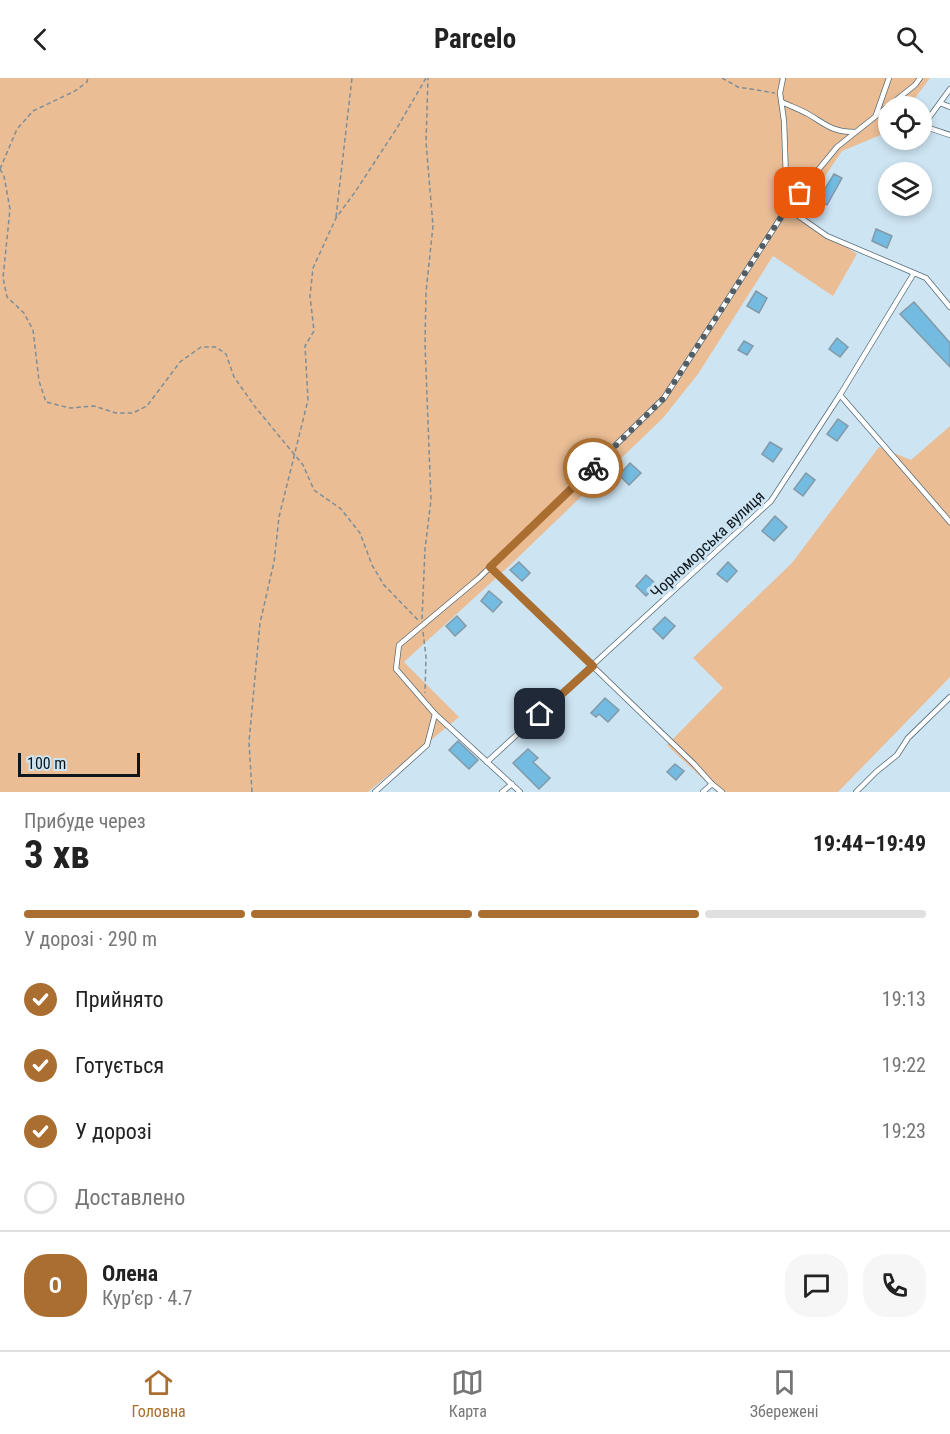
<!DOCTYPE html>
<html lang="uk">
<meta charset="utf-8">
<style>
:root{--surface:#fff;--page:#f6f6f6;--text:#222;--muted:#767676;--line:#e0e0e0;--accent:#aa6e31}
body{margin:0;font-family:"Roboto Condensed",sans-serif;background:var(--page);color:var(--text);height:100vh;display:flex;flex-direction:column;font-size:22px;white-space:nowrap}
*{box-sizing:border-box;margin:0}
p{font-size:20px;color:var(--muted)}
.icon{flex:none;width:33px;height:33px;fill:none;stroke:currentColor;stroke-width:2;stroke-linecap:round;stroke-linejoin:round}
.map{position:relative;height:714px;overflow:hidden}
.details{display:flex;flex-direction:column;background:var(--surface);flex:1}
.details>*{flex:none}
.fabs{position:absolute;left:878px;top:18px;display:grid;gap:12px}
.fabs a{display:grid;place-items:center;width:54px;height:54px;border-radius:50%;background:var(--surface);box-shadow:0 3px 9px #0003;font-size:30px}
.scale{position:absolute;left:18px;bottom:15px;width:122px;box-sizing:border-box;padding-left:6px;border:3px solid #0e161b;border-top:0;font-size:16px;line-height:21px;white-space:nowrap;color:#0e161b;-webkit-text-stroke:4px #cde4f2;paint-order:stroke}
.pin{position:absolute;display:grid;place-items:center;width:51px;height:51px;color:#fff;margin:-26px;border-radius:12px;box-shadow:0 3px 9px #0006}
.courier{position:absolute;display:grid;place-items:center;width:60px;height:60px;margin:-30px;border:4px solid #aa6e31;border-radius:50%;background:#fff;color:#222;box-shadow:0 2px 8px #0007}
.head em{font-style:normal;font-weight:700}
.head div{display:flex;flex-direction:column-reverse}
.head{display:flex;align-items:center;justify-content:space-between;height:102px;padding:0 24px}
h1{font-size:39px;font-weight:700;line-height:45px}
.bar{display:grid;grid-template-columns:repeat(4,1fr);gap:9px 6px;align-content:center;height:72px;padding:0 24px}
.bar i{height:8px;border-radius:4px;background:var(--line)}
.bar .selected{background:var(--accent)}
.bar p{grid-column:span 4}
.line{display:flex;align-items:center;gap:15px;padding:0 24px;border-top:2px solid var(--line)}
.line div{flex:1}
.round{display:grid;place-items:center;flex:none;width:63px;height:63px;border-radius:24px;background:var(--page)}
ol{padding:0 24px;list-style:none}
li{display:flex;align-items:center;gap:18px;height:66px}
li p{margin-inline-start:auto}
li .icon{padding:6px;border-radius:50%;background:var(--accent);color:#fff;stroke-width:4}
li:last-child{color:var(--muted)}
li i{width:33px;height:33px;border:3px solid var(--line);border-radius:50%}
header{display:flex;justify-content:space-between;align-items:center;height:78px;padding:0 24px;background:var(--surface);font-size:27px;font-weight:700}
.tabs{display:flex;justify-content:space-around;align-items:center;height:84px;border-top:2px solid var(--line);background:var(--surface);font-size:16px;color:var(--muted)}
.tabs a{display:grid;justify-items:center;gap:3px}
.tabs .selected{color:var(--accent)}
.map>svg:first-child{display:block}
</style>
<header><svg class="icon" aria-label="back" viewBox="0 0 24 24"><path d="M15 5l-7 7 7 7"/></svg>Parcelo<svg class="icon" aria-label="search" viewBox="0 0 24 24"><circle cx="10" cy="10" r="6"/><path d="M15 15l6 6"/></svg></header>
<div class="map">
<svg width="950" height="714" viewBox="0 0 950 714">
<rect width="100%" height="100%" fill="#cde4f2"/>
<g fill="#eabd95">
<path d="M0,0H930L909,28H888V54L842,73L801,134L786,129L857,176L833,218L773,178L698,296L663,340L508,489L404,584L459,639L368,714H0Z"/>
<path d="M950,348V599L838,714H717L667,667L723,610L693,580L792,485L879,369L911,382Z"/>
</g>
<g fill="#74bbe2" stroke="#8399a6" stroke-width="1.5">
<path d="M834,96L842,100L827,127L818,122Z"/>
<path d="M876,151L892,158L887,170L872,163Z"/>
<path d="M756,213L767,220L759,235L747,228Z"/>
<path d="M914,224L950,265V289L900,236Z"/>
<path d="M837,260L848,269L840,279L829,271Z"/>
<path d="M744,263L753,268L747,277L738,272Z"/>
<path d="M838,341L848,348L837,363L827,356Z"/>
<path d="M770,364L782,371L773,384L762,376Z"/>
<path d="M630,385L641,395L629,407L619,397Z"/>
<path d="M806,395L815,402L803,418L794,411Z"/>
<path d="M775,438L787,449L774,463L762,453Z"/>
<path d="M519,484L530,495L522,503L510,492Z"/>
<path d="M728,484L737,493L727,504L717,496Z"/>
<path d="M646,497L657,507L646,518L636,508Z"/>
<path d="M489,513L502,524L493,534L481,523Z"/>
<path d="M457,538L466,548L455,558L446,548Z"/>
<path d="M665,539L675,548L663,561L653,551Z"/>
<path d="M605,620L619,632L608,644L599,636L596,639L591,635Z"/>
<path d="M458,663L478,682L469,691L449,672Z"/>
<path d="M528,671L538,680L533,684L550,700L539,711L513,685Z"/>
<path d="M675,686L684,693L676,702L667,694Z"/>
</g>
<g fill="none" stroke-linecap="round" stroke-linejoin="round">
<g stroke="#576c78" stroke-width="6">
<g id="lane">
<path d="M783,0L780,15L784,43L787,130L827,158L926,200L950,229"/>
<path d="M782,24C790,28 799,31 808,36C827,47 832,54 855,54"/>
<path d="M940,25L950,29"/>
<path d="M876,37L889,0"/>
<path d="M921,47L923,48L950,11"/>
<path d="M923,48L950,57"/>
<path d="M840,317L950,444"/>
<path d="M490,489L694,686L712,706"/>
<path d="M435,636L520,714"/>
<path d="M487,684L771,423L840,317L914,195"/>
<path d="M375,714L427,667L435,636L396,591L399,567L479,500L664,320L787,130L837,69L915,7L920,0"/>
<path d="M502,714L512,706"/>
<path d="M703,714L712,706L722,714"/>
<path d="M856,714L876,694L897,677L908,660L950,619"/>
</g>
</g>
<g stroke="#7d8e98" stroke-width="1.5" stroke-dasharray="4.5 3" stroke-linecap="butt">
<path d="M722,0L738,9L775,15"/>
<path d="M0,91L4,98L10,131L3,200L7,219L24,235L33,252L39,303L46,324L70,330L94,328L116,335H133L147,328L180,284L201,269H216L226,276L234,299L256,330L303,387L314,412L341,431L360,455L372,487L384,507L418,542"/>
<path d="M0,91L17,51L33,33L75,13L87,4L88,0"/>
<path d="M336,139L352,0"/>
<path d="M422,541L425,471L431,422L425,266L426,214L433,148L426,64L428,0"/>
<path d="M423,554L426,579L425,615"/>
<path d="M252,714L249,664L260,545L274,484L279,439L308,322L305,268L314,253L310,218L313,190L336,140L355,114L397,50L426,0"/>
</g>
<use href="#lane" stroke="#fff" stroke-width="4.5"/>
</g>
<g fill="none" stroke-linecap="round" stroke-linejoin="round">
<path stroke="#515e66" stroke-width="6" stroke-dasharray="0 10.8" d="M593,390L664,320L787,130L800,115"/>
<path stroke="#aa6e31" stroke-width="8" d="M540,636L593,588L490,489L593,390"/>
</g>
<g text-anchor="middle" stroke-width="6" stroke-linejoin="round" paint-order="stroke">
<g font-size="16" fill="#0e161b" stroke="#cde4f2">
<text transform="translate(707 466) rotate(-43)" y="6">Чорноморська вулиця</text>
</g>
</g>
</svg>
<div class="fabs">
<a><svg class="icon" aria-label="locate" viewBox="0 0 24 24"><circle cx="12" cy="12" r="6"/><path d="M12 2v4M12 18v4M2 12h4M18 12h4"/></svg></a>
<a><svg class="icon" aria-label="layers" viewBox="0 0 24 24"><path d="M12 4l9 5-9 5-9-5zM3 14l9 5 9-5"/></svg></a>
</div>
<div class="scale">100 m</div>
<div class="pin" style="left:800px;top:115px;background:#ea580c"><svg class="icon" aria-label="bag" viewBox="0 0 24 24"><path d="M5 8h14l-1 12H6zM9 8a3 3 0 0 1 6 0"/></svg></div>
<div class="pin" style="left:540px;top:636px;background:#1f2937"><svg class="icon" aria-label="home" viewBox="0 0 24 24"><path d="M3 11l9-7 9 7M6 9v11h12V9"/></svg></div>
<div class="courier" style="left:593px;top:390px"><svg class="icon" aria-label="bike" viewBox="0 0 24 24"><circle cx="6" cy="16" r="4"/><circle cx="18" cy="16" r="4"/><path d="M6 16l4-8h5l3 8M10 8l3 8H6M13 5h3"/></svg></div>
</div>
<section class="details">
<div class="head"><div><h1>3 хв</h1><p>Прибуде через</p></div><em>19:44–19:49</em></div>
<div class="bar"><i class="selected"></i><i class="selected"></i><i class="selected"></i><i></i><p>У дорозі · 290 m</p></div>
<ol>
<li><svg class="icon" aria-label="check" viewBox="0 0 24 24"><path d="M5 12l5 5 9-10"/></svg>Прийнято<p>19:13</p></li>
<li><svg class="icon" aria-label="check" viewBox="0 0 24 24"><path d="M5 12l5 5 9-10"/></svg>Готується<p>19:22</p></li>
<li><svg class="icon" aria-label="check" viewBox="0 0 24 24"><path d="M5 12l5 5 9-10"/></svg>У дорозі<p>19:23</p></li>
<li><i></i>Доставлено</li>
</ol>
<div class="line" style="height:108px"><b class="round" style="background:var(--accent);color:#fff">О</b><div><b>Олена</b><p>Кур’єр · 4.7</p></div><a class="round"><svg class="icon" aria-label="chat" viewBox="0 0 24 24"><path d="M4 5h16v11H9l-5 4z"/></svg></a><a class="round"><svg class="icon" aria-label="phone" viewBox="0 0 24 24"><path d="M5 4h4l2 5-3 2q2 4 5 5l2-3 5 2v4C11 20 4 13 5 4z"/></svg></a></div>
</section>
<nav class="tabs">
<a class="selected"><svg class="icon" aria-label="home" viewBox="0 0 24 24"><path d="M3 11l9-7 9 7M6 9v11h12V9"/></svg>Головна</a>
<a><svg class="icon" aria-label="map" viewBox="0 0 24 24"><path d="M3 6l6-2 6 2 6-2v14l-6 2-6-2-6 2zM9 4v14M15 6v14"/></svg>Карта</a>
<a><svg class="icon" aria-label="saved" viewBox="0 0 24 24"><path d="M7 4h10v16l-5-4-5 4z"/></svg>Збережені</a>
</nav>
